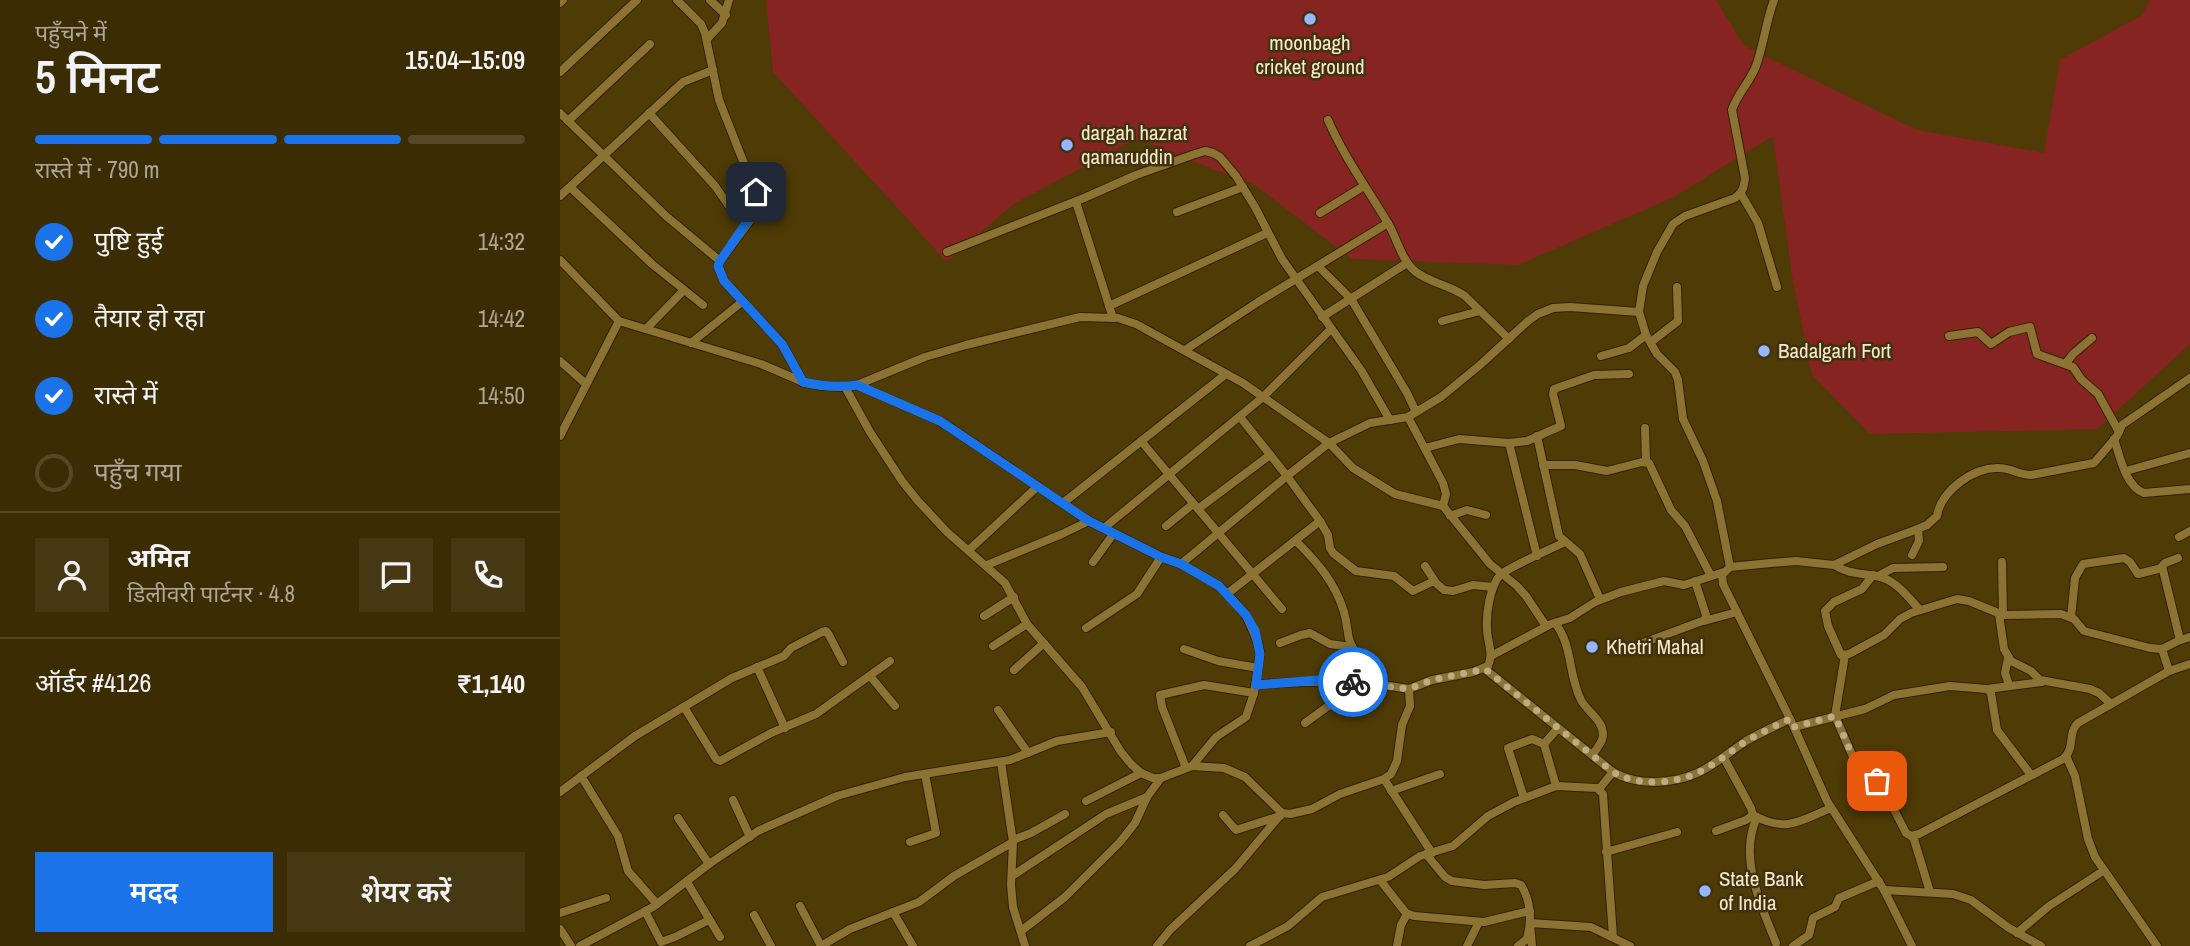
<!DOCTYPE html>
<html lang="hi">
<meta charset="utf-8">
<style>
:root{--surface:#3b2c04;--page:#463813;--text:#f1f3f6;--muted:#aca79a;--line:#544826;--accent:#1a73e8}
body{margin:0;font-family:"Archivo Narrow","Noto Sans Devanagari",sans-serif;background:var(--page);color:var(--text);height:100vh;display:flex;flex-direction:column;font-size:26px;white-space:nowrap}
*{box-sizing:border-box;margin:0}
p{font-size:23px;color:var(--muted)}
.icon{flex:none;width:38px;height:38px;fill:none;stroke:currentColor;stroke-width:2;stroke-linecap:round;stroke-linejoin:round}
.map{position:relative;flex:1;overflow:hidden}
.sheet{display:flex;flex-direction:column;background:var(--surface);width:560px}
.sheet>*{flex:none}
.pin{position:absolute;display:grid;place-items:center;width:60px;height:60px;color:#fff;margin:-30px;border-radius:14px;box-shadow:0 4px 10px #0006}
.courier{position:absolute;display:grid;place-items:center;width:70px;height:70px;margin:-35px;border:5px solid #1a73e8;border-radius:50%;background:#fff;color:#222;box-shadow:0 2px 9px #0007}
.headline em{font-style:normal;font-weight:600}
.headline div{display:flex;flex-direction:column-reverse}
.headline{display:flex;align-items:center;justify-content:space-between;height:119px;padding:0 35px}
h1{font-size:46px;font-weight:600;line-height:52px}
.bar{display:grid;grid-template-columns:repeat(4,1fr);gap:10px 7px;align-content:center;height:84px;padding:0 35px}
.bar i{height:9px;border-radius:5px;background:var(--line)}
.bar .selected{background:var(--accent)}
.bar p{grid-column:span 4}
.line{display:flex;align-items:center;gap:18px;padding:0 35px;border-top:2px solid var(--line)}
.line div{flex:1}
.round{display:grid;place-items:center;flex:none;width:74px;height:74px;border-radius:0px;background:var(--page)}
ol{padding:0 35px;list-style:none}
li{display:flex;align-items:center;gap:21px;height:77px}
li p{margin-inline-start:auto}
li .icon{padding:7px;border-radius:50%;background:var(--accent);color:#fff;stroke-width:4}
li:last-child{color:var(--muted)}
li i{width:38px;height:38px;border:4px solid var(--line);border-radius:50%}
.cta{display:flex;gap:14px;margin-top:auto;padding:14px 35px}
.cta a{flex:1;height:80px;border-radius:0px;background:var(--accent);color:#fff;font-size:28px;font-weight:600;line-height:80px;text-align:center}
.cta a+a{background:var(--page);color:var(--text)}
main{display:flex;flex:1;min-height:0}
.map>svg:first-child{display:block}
</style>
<main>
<section class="sheet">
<div class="headline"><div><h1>5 मिनट</h1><p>पहुँचने में</p></div><em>15:04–15:09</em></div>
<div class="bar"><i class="selected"></i><i class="selected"></i><i class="selected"></i><i></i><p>रास्ते में · 790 m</p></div>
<ol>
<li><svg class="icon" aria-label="check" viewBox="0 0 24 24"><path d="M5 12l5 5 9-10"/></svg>पुष्टि हुई<p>14:32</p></li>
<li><svg class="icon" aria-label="check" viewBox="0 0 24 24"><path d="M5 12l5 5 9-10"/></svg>तैयार हो रहा<p>14:42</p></li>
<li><svg class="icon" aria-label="check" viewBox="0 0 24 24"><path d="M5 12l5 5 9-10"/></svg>रास्ते में<p>14:50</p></li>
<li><i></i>पहुँच गया</li>
</ol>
<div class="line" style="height:126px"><a class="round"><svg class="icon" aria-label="person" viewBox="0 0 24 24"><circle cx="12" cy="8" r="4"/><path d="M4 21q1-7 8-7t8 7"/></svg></a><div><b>अमित</b><p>डिलीवरी पार्टनर · 4.8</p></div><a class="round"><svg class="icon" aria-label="chat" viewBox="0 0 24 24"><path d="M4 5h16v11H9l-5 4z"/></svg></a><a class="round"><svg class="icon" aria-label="phone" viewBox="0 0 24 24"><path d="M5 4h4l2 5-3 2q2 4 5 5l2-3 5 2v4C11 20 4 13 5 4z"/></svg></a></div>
<div class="line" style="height:91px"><div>ऑर्डर #4126</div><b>₹1,140</b></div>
<div class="cta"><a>मदद</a><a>शेयर करें</a></div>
</section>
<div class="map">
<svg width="1630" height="946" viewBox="0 0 1630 946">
<rect width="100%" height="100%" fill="#4f3b06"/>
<path fill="#862422" d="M206,0H1156L1184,46L1357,130L1484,153L1500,60L1582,15L1590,0H1630V344L1537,429L1310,434L1252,375L1232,276L1213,136L1114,197L958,265L792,259L695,185L576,139L452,205L387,262L213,72Z"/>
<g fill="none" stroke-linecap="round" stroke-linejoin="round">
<g stroke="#312301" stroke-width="10">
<g id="minor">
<path d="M117,0L141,24L145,33L159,100L198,199L194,215L160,261L158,266L164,281L222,344L243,382"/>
<path d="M150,0L166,15"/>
<path d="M0,3L3,0"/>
<path d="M147,39L162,23L169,0"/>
<path d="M0,72L77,0"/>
<path d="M0,113L106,216L160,261"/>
<path d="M89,113L155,186L169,206"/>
<path d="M768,120C785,159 808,189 829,225C837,239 842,261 856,272C870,283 890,285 905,296L949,339"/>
<path d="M8,121L90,44"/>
<path d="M10,187L92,264L143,305"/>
<path d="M1181,194L1198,223L1217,287"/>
<path d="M0,196L123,82L153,70"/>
<path d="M516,202L553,318"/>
<path d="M617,212L683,187"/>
<path d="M760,213L804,186"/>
<path d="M387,252L524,198L576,175L635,154L645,151L653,153L660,157L676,176L695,207L722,259L801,370L830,420"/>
<path d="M0,260L59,321L201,364L243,382L262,386L285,387L297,385L365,357L406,345L520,317L558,318L576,324L683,383L769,443L793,468L835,494L883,506L930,564L957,586L966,596L986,626"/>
<path d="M758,266L791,299L847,393L856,412"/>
<path d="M549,306L707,233"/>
<path d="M762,317L847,263"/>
<path d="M882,321L920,311"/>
<path d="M86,329L124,290"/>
<path d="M1389,336L1418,332L1431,344L1449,332L1470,327L1477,354L1513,367L1521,379L1538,394L1559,432"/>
<path d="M1091,342L1118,321L1117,287"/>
<path d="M131,343L183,301"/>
<path d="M625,350L698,302L828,223"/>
<path d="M1041,356L1069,348L1086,335"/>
<path d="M0,361L26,384"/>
<path d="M1506,363L1513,354L1532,338"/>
<path d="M297,385L380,421L529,521L601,557L621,564L659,586L671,598L686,615L698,643L700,654L694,693L686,717L656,737L632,766"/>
<path d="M285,387L310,432L342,481L358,501L387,532L445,583L467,624L522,687L561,752L571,764L581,773L593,778H601L632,766L664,768L685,777L722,813L730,814L752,809L780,794L824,779L831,774L837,761L842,725L850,706L849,689L872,680L913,672L928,666C934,653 927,642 927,628C926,613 930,587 940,575C947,568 993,548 1005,542"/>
<path d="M680,417L727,476L760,521L768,535L770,548L773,553L796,571L834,576L853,591L874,581"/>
<path d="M848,417L883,483L886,494L883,506"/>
<path d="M1085,428L1086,461"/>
<path d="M0,436L59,321"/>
<path d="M977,436L999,536L1020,554L1040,599"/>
<path d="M1554,439C1560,456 1565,486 1584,493L1630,489"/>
<path d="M581,441L722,609"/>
<path d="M949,443L977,556"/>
<path d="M865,448L899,439L949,443L967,441L1001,426L993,394L994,389L1034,375L1069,374"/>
<path d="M983,465H1015L1047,471L1082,462L1089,463L1111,510L1125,526L1151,576"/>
<path d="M1566,471L1630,453"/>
<path d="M503,503L666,374"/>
<path d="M638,509L710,455"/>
<path d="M890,516L907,510L926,515"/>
<path d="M606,526L633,504"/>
<path d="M544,528L703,397L771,329"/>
<path d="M1619,537L1630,531"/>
<path d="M736,541C757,562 775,582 784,612C791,637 783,638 803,661"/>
<path d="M409,550L478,486"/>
<path d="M1352,555L1359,541L1358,529"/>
<path d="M1618,558L1605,563L1602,566L1620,640"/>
<path d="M533,562L554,533"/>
<path d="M1442,562L1443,615"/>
<path d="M621,564L727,476L769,443L810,423L848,417L881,397L920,365L968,321L978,314L993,308L1010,307L1079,312"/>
<path d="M427,565L502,534L529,521"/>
<path d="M1274,565C1288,574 1300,573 1316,576C1335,579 1347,596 1359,609"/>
<path d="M865,566L876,583L884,590L893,591L913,585L933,587"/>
<path d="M1170,567L1157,501L1143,461L1123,419L1118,380L1115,372L1097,354L1086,335L1079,312L1083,286L1097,252L1113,224L1125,216L1175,198C1183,192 1184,187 1185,178L1172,110C1177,94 1190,82 1196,66C1204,44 1206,21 1214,0"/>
<path d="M1313,575L1302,589L1274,602L1265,611L1268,626L1281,655L1289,654L1324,635L1340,619L1351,613L1397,599L1409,601L1443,615L1501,614L1514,619L1524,631L1590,648L1602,649L1620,640L1630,637"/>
<path d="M1318,576L1333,568L1383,567"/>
<path d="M667,594L760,521"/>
<path d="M1439,614L1444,649L1451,661L1471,671L1480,680L1530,689L1539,693L1551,704"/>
<path d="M424,616L454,597"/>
<path d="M1511,617L1515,578L1523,564L1564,558L1570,562L1578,574L1602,568"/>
<path d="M1144,621L1177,612"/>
<path d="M995,623C1013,645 1008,675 1021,700C1027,712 1044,720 1043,736C1042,743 1036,750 1032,755"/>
<path d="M526,628L577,594L601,557"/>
<path d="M720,643L741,635L750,633L770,644L791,647"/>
<path d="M1083,643L1145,620L1146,615L1135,581"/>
<path d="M433,646L467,624"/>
<path d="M624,649L658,661L698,668"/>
<path d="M1602,649L1609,671"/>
<path d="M1285,655L1275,716L1293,757L1325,792L1346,833L1351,836L1359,834L1503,759C1516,748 1507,733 1518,723L1609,671L1630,664"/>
<path d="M931,656L991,624L1010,618L1035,602L1061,592L1104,581L1124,585L1164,572"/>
<path d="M1448,658L1445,673L1449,685"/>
<path d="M197,667L225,728"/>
<path d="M925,669L1053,772C1067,780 1079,782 1094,782C1138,781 1152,764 1186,741C1200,733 1215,726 1230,719"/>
<path d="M454,670L484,643"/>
<path d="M310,676L335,706"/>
<path d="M696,685C748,680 797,680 849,689"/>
<path d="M1427,689L1482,682"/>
<path d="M124,707L156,759L160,761L211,733L256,714L330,661"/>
<path d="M438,710L468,753"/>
<path d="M745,723L767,707L803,692L813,683"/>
<path d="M1234,727L1305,709L1334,695L1390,686L1427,689L1431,693L1437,730L1471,775"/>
<path d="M984,744L998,728"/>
<path d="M1506,756L1515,776L1528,839L1535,857L1597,946"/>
<path d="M441,762L453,842L451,885L453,907L465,946"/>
<path d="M626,768L602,707L600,695L644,685L694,693"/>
<path d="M21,776L58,836L68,871L97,904"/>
<path d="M824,779L872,853"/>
<path d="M1039,789L1053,772"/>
<path d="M831,791L880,774"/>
<path d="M0,792L75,736L172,678L224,656L231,648L262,632L266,631L269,635L283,662"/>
<path d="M964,798L948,748L972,739L984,744L996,786"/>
<path d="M173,800L190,837"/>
<path d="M526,801L581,773"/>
<path d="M663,815L676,830L720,816"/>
<path d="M1195,816C1227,833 1241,820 1271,808"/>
<path d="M1197,817C1178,858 1201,905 1216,943"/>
<path d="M118,818L149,864"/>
<path d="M1156,831L1186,820L1193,815L1191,808L1164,758"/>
<path d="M1353,836L1370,892"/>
<path d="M453,840L471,833L505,814"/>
<path d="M350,842L376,833L365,774"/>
<path d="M1046,852L1117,832"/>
<path d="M866,854L885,877L892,881L924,885L955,883L961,885C971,901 972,921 967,939L958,946"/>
<path d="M452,876L546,814L587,797"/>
<path d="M820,880L846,913L854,916L924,922L970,911"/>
<path d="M127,882L160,937"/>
<path d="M1324,890L1393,894L1411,900L1449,928L1481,946"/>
<path d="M240,906L261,946"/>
<path d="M85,911L101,942L115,937L149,920"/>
<path d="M333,912L353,946"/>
<path d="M0,913L46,898"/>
<path d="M194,915L211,946"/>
<path d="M0,929L11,946"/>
<path d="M461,931L505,897L560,842L575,823L587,797L601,778"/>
<path d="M1457,933L1489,906L1543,871"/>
<path d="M20,946L93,907L149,864L198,831L277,796L345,777L450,760L497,741L551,732"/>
<path d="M261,946L290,929L359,902L394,876L453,842"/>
<path d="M597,946L610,930L675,869L722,813"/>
<path d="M690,946L728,926L762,897L828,877L860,856L893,846L928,816L954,802L996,786L1037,788L1043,794L1053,937"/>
<path d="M837,946L841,925L847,914"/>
<path d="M907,946L919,922"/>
<path d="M972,946L970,923L1031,927L1070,946"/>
<path d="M1233,946L1249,935L1253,918L1275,907L1279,898L1319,881"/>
<path d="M1352,946L1324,890L1267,801L1234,727L1163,584L1162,575L1170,567L1211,563L1236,561L1274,565L1317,544L1355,530L1367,525L1377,516C1381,491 1413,467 1439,468C1451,468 1459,475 1471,475L1534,463L1557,436L1562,425L1630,378"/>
</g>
</g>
<use href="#minor" stroke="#8d7333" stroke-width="8"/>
</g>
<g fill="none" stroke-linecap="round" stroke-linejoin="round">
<path stroke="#bcac85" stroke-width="7" stroke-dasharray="0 12.6" d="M793,682L849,689L872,680L925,669L1053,772C1067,780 1079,782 1094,782C1138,781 1152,764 1186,741C1200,733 1215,726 1230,719L1234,727L1275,716L1293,757L1317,781"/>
<path stroke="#1a73e8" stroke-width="9" d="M196,192L198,206L160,261L158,266L164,281L222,344L243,382C261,386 278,388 297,385L380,421L529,521L601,557L621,564L659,586L686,615L695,631L700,654L696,685L759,680L793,682"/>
</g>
<g fill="#97b6fd" stroke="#403210" stroke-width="2.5">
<circle cx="750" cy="19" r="7"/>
<circle cx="507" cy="145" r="7"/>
<circle cx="1204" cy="351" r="7"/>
<circle cx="1032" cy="647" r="7"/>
<circle cx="1145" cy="891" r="7"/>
</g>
<g text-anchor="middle" stroke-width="5" stroke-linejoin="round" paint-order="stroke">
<g font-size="21" fill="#f7e9c9" stroke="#403210" text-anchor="start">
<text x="750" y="50" text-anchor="middle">moonbagh<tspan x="750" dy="24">cricket ground</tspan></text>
<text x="521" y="140">dargah hazrat<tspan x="521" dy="24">qamaruddin</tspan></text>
<text x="1218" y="358">Badalgarh Fort</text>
<text x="1046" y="654">Khetri Mahal</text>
<text x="1159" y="886">State Bank<tspan x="1159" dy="24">of India</tspan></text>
</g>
</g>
</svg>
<div class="pin" style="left:1317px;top:781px;background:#ea580c"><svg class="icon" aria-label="bag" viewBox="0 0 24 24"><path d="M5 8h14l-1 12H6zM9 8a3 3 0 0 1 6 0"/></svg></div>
<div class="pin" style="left:196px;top:192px;background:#1f2937"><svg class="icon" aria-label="home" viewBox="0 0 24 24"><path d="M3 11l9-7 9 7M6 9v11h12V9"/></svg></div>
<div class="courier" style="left:793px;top:682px"><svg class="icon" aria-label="bike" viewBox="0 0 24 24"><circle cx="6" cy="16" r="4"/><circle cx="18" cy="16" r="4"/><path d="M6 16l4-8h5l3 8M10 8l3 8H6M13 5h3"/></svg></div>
</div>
</main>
